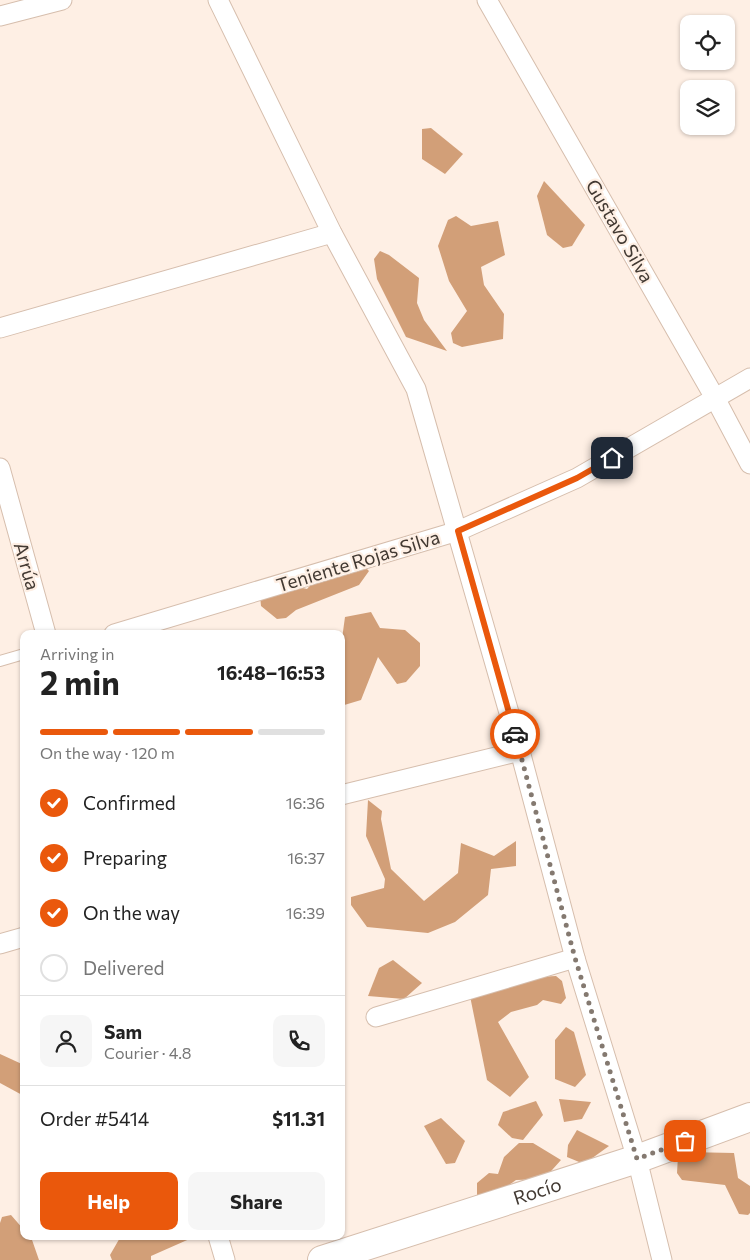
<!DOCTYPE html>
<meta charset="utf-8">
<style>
:root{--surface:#fff;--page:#f6f6f6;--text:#222;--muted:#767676;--line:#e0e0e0;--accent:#ea580c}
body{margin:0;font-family:Commissioner,sans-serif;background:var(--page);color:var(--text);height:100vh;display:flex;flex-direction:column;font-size:19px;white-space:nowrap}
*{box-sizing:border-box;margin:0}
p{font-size:16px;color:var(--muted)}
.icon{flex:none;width:28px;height:28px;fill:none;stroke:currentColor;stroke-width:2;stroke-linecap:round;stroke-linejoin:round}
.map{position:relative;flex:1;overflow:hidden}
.sheet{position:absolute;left:20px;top:630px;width:325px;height:610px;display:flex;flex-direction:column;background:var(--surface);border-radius:10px;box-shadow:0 1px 4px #0004}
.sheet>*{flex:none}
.fabs{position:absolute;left:680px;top:15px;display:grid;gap:10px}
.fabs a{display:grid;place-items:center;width:55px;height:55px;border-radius:10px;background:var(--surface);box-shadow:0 1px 4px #0004;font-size:25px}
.pin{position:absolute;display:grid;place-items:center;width:42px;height:42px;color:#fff;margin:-21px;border-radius:10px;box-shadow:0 2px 8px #0006}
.courier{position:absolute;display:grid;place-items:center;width:50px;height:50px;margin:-25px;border:4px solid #ea580c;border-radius:50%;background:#fff;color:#222;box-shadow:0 1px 6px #0007}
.overview em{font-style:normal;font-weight:700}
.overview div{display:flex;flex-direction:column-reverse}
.overview{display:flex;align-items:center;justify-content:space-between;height:85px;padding:0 20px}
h1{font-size:32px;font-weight:700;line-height:38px}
.bar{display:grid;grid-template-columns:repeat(4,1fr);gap:8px 5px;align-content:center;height:60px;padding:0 20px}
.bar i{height:6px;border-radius:4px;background:var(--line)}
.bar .current{background:var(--accent)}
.bar p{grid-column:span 4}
.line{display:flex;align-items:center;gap:12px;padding:0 20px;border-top:1px solid var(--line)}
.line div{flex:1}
.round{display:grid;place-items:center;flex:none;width:52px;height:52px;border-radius:10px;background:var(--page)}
ol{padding:0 20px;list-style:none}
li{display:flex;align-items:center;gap:15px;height:55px}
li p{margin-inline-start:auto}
li .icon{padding:5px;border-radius:50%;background:var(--accent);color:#fff;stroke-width:4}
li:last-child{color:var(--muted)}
li i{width:28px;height:28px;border:2px solid var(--line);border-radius:50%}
.cta{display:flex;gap:10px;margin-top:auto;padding:10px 20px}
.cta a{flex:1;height:58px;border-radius:10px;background:var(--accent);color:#fff;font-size:20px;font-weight:700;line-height:58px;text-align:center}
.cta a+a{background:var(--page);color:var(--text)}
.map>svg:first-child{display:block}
</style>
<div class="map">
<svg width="750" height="1260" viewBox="0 0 750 1260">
<rect width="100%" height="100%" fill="#feefe4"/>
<g fill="#d29f78">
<path d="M431,128L463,154L445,174L422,159V129Z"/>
<path d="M544,181L585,225L572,246L563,248L547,235L537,196Z"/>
<path d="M456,216L471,226L498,221L505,255L481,267L484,285L504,314L503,339L462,347L453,343L451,333L467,311L449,281L438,246L448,220Z"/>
<path d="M380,251L389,255L419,278L417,303L424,320L447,351L406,337L377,279L374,259Z"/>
<path d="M337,556L356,558L369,571L359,585L296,610L286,618L277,619L261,606L259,585L265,579L307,589Z"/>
<path d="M371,612L380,628L405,630L420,643V666L406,682L397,684L378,657L361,700L341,706V646L345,617Z"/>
<path d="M368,800L382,811L381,819L391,869L424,901L458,873L461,843L494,856L516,841V866L491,869L488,895L455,922L428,933L367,927L351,905V897L384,888L385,879L366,836Z"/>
<path d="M393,960L422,983L404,999L368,996L379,968Z"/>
<path d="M556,976L562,981L566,998L561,1004L543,1000L537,1005L511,1012L498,1022L529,1077L510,1097L487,1080L470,996L520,978Z"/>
<path d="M566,1027L574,1032L586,1075L575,1087L555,1079V1040Z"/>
<path d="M0,1054L24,1065V1096L0,1083Z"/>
<path d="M559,1099L591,1102L582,1119L564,1122Z"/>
<path d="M536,1101L543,1115L523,1140L512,1138L498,1125L503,1112Z"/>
<path d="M441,1118L465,1141L455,1163L446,1164L424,1126Z"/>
<path d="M577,1130L609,1146L584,1164L567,1157L568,1145Z"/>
<path d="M519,1143H533L561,1160L544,1179L516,1180L484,1203L477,1196V1183L489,1173L498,1174L504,1157Z"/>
<path d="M686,1152L734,1153L738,1178L750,1186V1213L748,1215L739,1214L725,1185L682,1180L677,1173L678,1156Z"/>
<path d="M11,1215L24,1230V1236L31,1237L39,1260H0V1223L2,1217Z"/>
<path d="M121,1236H194V1237L151,1256V1260H112L110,1255Z"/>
</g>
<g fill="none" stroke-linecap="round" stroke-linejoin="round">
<g stroke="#d6bead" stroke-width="12">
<path id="lane" d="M0,661L24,654"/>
</g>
<g stroke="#d6bead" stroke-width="21">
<g id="street">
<path d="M218,0L332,233L416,389L520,751L575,958L637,1159L662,1260"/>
<path d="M487,0L715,398L750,464"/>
<path d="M0,16L62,0"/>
<path d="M0,328L332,233"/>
<path d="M0,468L46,634"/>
<path d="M114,634L458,531L577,478L750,378"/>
<path d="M341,795L520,751"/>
<path d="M0,944L24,937"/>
<path d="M376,1017L575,958"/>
<path d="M218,1236L225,1260"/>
</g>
</g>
<g stroke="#d6bead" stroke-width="30">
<g id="secondary">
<path id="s1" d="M322,1260L637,1159L750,1117"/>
</g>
</g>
<use href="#lane" stroke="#fff" stroke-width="10"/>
<use href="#street" stroke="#fff" stroke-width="19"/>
<use href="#secondary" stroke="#fff" stroke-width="28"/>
</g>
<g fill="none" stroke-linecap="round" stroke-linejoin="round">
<path stroke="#847970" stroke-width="5" stroke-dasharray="0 9" d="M515,734L575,958L637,1159L685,1141"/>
<path stroke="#ea580c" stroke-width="6" d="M515,734L458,531L577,478L612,458"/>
</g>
<g text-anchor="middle" stroke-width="4.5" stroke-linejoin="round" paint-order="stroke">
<g font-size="19" fill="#423932" stroke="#feefe4">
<text transform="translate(620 231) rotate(60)" y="7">Gustavo Silva</text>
<text transform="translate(358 561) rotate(-17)" y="7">Teniente Rojas Silva</text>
<text transform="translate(27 566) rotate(74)" y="7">Arrúa</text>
<text dy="7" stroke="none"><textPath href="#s1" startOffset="226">Rocío</textPath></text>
</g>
</g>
</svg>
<div class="fabs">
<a><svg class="icon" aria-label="locate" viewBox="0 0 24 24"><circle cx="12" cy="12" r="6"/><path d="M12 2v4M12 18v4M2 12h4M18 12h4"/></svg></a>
<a><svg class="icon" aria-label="layers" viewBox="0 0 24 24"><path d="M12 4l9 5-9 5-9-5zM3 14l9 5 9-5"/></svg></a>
</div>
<div class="pin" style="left:685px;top:1141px;background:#ea580c"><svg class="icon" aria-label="bag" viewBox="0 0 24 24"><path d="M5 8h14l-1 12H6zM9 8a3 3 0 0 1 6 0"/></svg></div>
<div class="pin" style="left:612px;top:458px;background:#1f2937"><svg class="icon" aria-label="home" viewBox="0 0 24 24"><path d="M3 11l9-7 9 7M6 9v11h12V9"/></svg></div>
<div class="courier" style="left:515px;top:734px"><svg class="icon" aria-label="car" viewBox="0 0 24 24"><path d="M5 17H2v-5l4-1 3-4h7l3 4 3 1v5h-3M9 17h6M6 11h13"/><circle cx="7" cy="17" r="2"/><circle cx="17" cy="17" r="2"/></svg></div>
<section class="sheet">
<div class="overview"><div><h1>2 min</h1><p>Arriving in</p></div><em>16:48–16:53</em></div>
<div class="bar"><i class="current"></i><i class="current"></i><i class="current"></i><i></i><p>On the way · 120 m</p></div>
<ol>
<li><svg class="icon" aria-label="check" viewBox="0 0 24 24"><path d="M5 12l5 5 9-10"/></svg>Confirmed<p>16:36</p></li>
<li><svg class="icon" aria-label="check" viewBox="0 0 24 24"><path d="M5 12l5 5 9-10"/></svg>Preparing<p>16:37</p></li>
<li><svg class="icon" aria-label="check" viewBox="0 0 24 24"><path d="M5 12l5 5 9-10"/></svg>On the way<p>16:39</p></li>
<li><i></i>Delivered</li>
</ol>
<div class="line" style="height:90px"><a class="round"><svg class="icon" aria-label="person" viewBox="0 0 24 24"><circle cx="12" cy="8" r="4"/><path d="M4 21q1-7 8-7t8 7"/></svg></a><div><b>Sam</b><p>Courier · 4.8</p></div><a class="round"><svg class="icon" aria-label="phone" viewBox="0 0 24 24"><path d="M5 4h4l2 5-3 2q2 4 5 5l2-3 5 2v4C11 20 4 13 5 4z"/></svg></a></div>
<div class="line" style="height:65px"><div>Order #5414</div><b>$11.31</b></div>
<div class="cta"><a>Help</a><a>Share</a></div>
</section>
</div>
